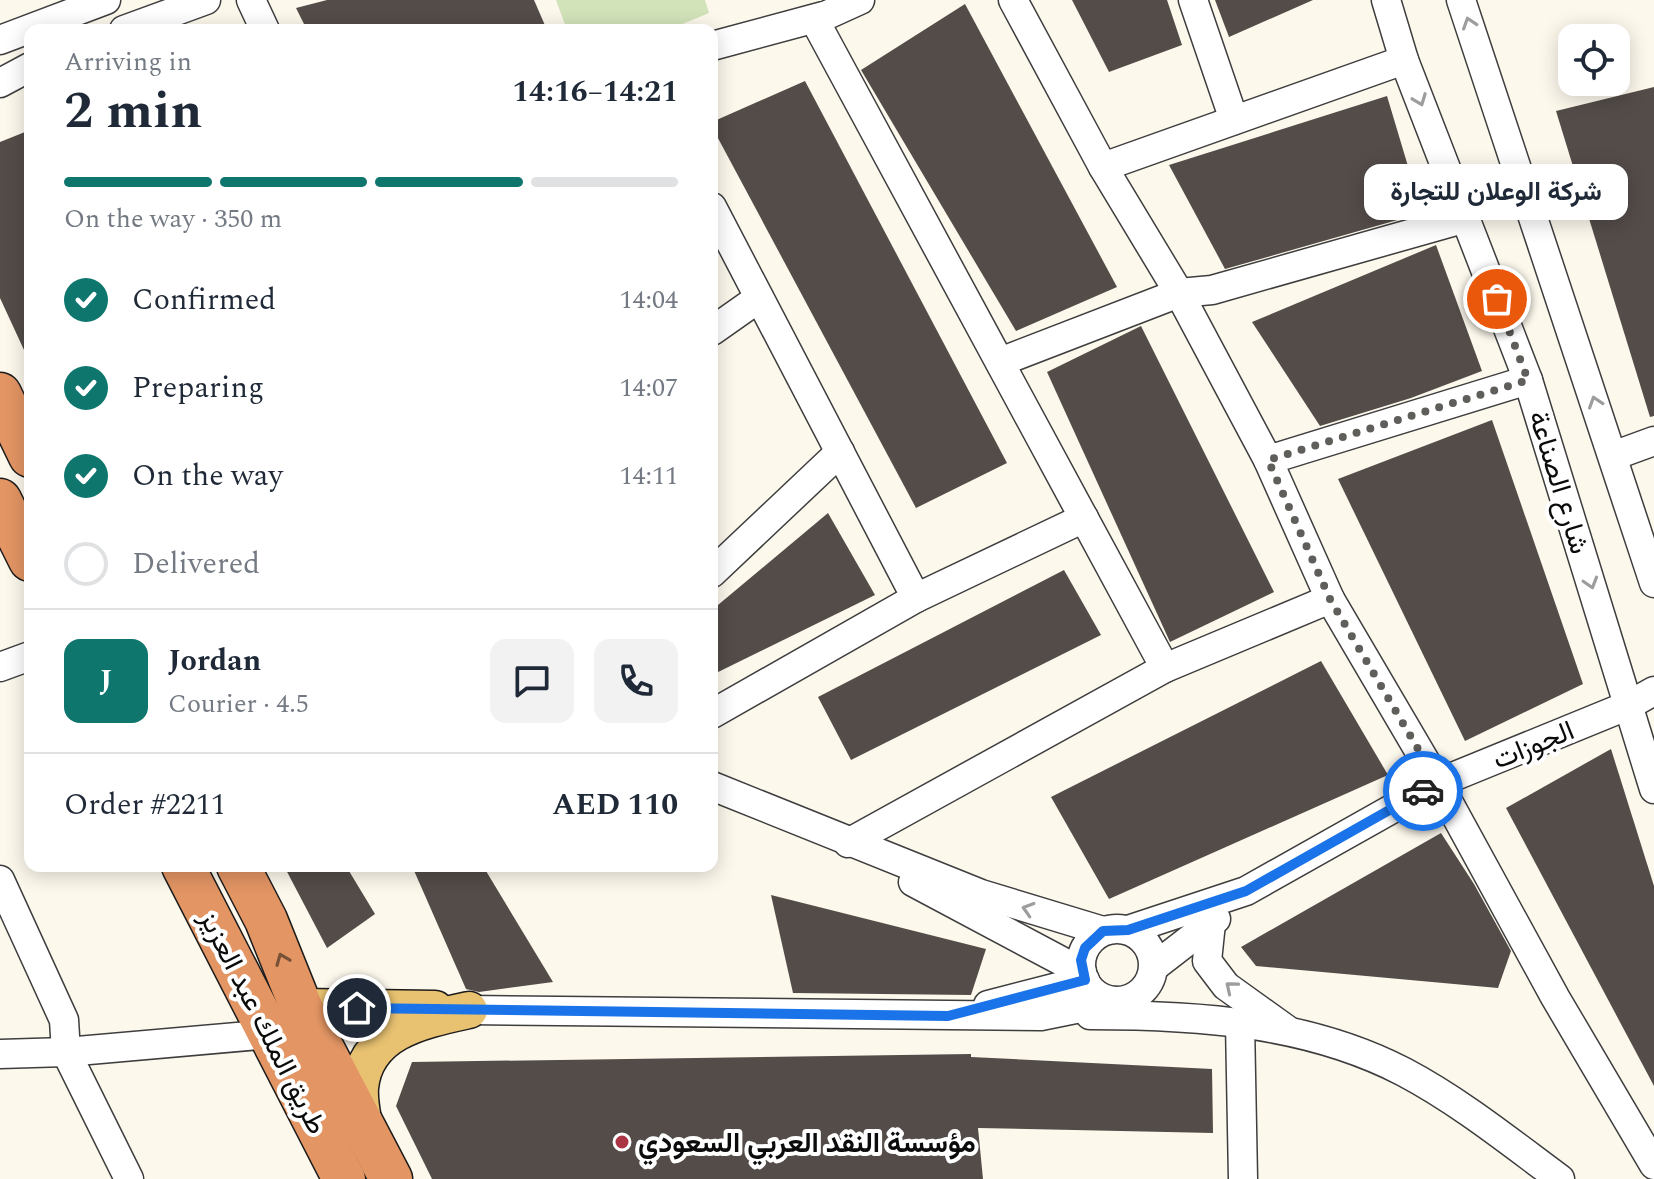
<!DOCTYPE html>
<meta charset="utf-8">
<style>
:root{--surface:#fff;--page:#f2f2f3;--text:#1f2937;--muted:#747a83;--line:#e0e1e3;--accent:#0f766e}
body{margin:0;font-family:Spectral,Vazirmatn,serif;background:var(--page);color:var(--text);height:100vh;display:flex;flex-direction:column;font-size:30px;white-space:nowrap}
*{box-sizing:border-box;margin:0}
p{font-size:26px;color:var(--muted)}
.icon{flex:none;width:44px;height:44px;fill:none;stroke:currentColor;stroke-width:2;stroke-linecap:round;stroke-linejoin:round}
.map{position:relative;flex:1;overflow:hidden}
.details{position:absolute;left:24px;top:24px;width:694px;height:848px;display:flex;flex-direction:column;background:var(--surface);border-radius:16px;box-shadow:0 4px 20px #0003}
.details>*{flex:none}
.tools{position:absolute;left:1558px;top:24px;display:grid;gap:16px}
.tools a{display:grid;place-items:center;width:72px;height:72px;border-radius:16px;background:var(--surface);box-shadow:0 4px 20px #0003;font-size:40px}
.pin{position:absolute;display:grid;place-items:center;width:68px;height:68px;color:#fff;margin:-34px;border:4px solid #fff;border-radius:50%;box-shadow:0 2px 8px #0007}
.courier{position:absolute;display:grid;place-items:center;width:80px;height:80px;margin:-40px;border:6px solid #1a73e8;border-radius:50%;background:#fff;color:#222;box-shadow:0 2px 10px #0007}
.bubble{position:absolute;height:56px;border-radius:16px;background:var(--surface);box-shadow:0 4px 20px #0003;font-size:26px;font-weight:700;line-height:56px;text-align:center}
.overview em{font-style:normal;font-weight:700}
.overview div{display:flex;flex-direction:column-reverse}
.overview{display:flex;align-items:center;justify-content:space-between;height:136px;padding:0 40px}
h1{font-size:52px;font-weight:700;line-height:60px}
.bar{display:grid;grid-template-columns:repeat(4,1fr);gap:12px 8px;align-content:center;height:96px;padding:0 40px}
.bar i{height:10px;border-radius:6px;background:var(--line)}
.bar .on{background:var(--accent)}
.bar p{grid-column:span 4}
.line{display:flex;align-items:center;gap:20px;padding:0 40px;border-top:2px solid var(--line)}
.line div{flex:1}
.round{display:grid;place-items:center;flex:none;width:84px;height:84px;border-radius:16px;background:var(--page)}
ol{padding:0 40px;list-style:none}
li{display:flex;align-items:center;gap:24px;height:88px}
li p{margin-inline-start:auto}
li .icon{padding:8px;border-radius:50%;background:var(--accent);color:#fff;stroke-width:4}
li:last-child{color:var(--muted)}
li i{width:44px;height:44px;border:4px solid var(--line);border-radius:50%}
.map>svg:first-child{display:block}
</style>
<div class="map">
<svg width="1654" height="1179" viewBox="0 0 1654 1179">
<rect width="100%" height="100%" fill="#fdf8ec"/>
<path fill="#d2e3ba" d="M556,0H705L709,13L668,30H567Z"/>
<g fill="#534c49">
<path d="M327,0H534L547,30H307L296,8Z"/>
<path d="M1072,0H1167L1182,45L1109,72Z"/>
<path d="M1215,0H1313L1229,37Z"/>
<path d="M965,4L1117,287L1016,331L861,70Z"/>
<path d="M805,81L1007,463L916,508L712,127V122Z"/>
<path d="M1654,87V416L1650,417L1556,111Z"/>
<path d="M1387,96L1422,213L1225,269L1169,165Z"/>
<path d="M30,130V363L0,298V142Z"/>
<path d="M1436,245L1482,371L1411,398L1320,426L1252,322Z"/>
<path d="M1141,326L1274,592L1170,642L1047,372Z"/>
<path d="M1492,420L1583,684L1465,741L1338,479Z"/>
<path d="M828,513L875,595L712,675V610Z"/>
<path d="M1064,570L1101,635L851,760L818,697Z"/>
<path d="M1321,661L1388,775L1109,899L1051,797Z"/>
<path d="M1611,749L1654,886V1086L1506,808Z"/>
<path d="M1441,833L1474,884L1511,951L1498,988L1256,966L1241,947Z"/>
<path d="M284,866H346L375,914L327,948Z"/>
<path d="M412,866H483L553,982L479,992L466,989Z"/>
<path d="M771,895L986,949L971,995L793,993Z"/>
<path d="M971,1054V1057L1212,1069L1213,1133L978,1128L983,1179H432L396,1106L412,1062Z"/>
</g>
<g fill="none" stroke-linecap="round" stroke-linejoin="round">
<g stroke="#3e3e3e" stroke-width="31">
<g id="minor">
<path d="M251,0L265,30"/>
<path d="M1013,0L1103,167L1179,293L1268,460L1330,599L1438,783L1555,997L1654,1165"/>
<path d="M1193,0L1234,120"/>
<path d="M1386,0L1404,60L1528,380L1654,789"/>
<path d="M1461,0L1654,583"/>
<path d="M814,19L1165,668"/>
<path d="M124,30L206,0"/>
<path d="M0,40L106,0"/>
<path d="M712,46L827,15L860,0"/>
<path d="M0,83L30,67"/>
<path d="M1103,167L1404,60"/>
<path d="M712,207L916,598"/>
<path d="M712,331L759,298"/>
<path d="M1000,362L1179,293L1212,290L1466,218"/>
<path d="M1613,456L1654,441"/>
<path d="M1268,460L1528,380"/>
<path d="M712,573L840,452"/>
<path d="M0,667L30,656"/>
<path d="M712,714L916,598L1084,518"/>
<path d="M712,786L981,894L1103,931"/>
<path d="M848,843L1165,668L1330,599"/>
<path d="M0,880L64,1020L66,1052L129,1179"/>
<path d="M913,882L1082,972"/>
<path d="M1211,923L1207,961L1226,986L1286,1029"/>
<circle cx="1117" cy="965" r="36"/>
<path d="M1128,930L1246,891L1438,783L1629,705L1654,691"/>
<path d="M1154,967L1216,919"/>
<path d="M988,1005L1085,980"/>
<path d="M469,1010L1041,1016L1115,1001"/>
<path d="M1090,1015C1197,1015 1308,1022 1404,1072C1459,1101 1510,1142 1560,1179"/>
<path d="M1240,1023L1243,1179"/>
<path d="M0,1054L66,1052L271,1034"/>
</g>
</g>
<g stroke="#1c1c1c" stroke-width="39">
<g id="major">
<path d="M301,1007L435,1009"/>
<path d="M364,1126C362,1114 359,1100 360,1088C365,1031 423,1020 469,1010"/>
</g>
</g>
<g stroke="#1c1c1c" stroke-width="45">
<g id="highway">
<path d="M0,394L30,456"/>
<path d="M0,500L30,560"/>
<path d="M183,866L344,1179"/>
<path d="M238,866L266,920L301,1007L391,1179"/>
</g>
</g>
<use href="#minor" stroke="#fff" stroke-width="28"/>
<use href="#major" stroke="#e8c271" stroke-width="36"/>
<use href="#highway" stroke="#e39564" stroke-width="42"/>
</g>
<defs><path id="oneway-chevron" d="M-2-3.5L2.5 0L-2 3.5" fill="none" stroke-width="1.6" stroke-linecap="round" stroke-linejoin="round" transform="scale(2)"/></defs>
<g stroke="#9d9d9d">
<use href="#oneway-chevron" transform="translate(1469 23) rotate(-108)"/>
<use href="#oneway-chevron" transform="translate(1420 100) rotate(69)"/>
<use href="#oneway-chevron" transform="translate(1595 402) rotate(-108)"/>
<use href="#oneway-chevron" transform="translate(1591 583) rotate(73)"/>
<use href="#oneway-chevron" transform="translate(1028 909) rotate(-163)"/>
<use href="#oneway-chevron" transform="translate(1231 987) rotate(-140)"/>
</g>
<use stroke="#775038" href="#oneway-chevron" transform="translate(282 959) rotate(-112)"/>
<g fill="none" stroke-linecap="round" stroke-linejoin="round">
<path stroke="#605e5a" stroke-width="8" stroke-dasharray="0 14.4" d="M1423,791L1438,783L1330,599L1268,460L1528,380L1497,299"/>
<path stroke="#1a73e8" stroke-width="10" d="M357,1008L948,1016L1085,980L1081,960L1085,948L1103,931L1128,930L1246,891L1423,791"/>
</g>
<circle fill="#aa3443" stroke="#fff" stroke-width="3" cx="622" cy="1142" r="8"/>
<g text-anchor="middle" stroke-width="8" stroke-linejoin="round" paint-order="stroke">
<g font-size="28" fill="#0b0b0b" stroke="#fff">
<text transform="translate(1560 482) rotate(73)" y="10">شارع الصناعة</text>
<text transform="translate(1533 744) rotate(-22)" y="10">الجوزات</text>
<text transform="translate(264 1022) rotate(63)" y="10">طريق الملك عبد العزيز</text>
</g>
<g font-size="28" font-weight="bold" fill="#0b0b0b" stroke="#fff" text-anchor="start">
<text x="638" y="1152">مؤسسة النقد العربي السعودي</text>
</g>
</g>
</svg>
<div class="tools">
<a><svg class="icon" aria-label="locate" viewBox="0 0 24 24"><circle cx="12" cy="12" r="6"/><path d="M12 2v4M12 18v4M2 12h4M18 12h4"/></svg></a>
</div>
<div class="pin" style="left:1497px;top:299px;background:#ea580c"><svg class="icon" aria-label="bag" viewBox="0 0 24 24"><path d="M5 8h14l-1 12H6zM9 8a3 3 0 0 1 6 0"/></svg></div>
<div class="pin" style="left:357px;top:1008px;background:#1f2937"><svg class="icon" aria-label="home" viewBox="0 0 24 24"><path d="M3 11l9-7 9 7M6 9v11h12V9"/></svg></div>
<div class="courier" style="left:1423px;top:791px"><svg class="icon" aria-label="car" viewBox="0 0 24 24"><path d="M5 17H2v-5l4-1 3-4h7l3 4 3 1v5h-3M9 17h6M6 11h13"/><circle cx="7" cy="17" r="2"/><circle cx="17" cy="17" r="2"/></svg></div>
<div class="bubble" style="left:1364px;top:164px;width:264px">شركة الوعلان للتجارة</div>
<section class="details">
<div class="overview"><div><h1>2 min</h1><p>Arriving in</p></div><em>14:16–14:21</em></div>
<div class="bar"><i class="on"></i><i class="on"></i><i class="on"></i><i></i><p>On the way · 350 m</p></div>
<ol>
<li><svg class="icon" aria-label="check" viewBox="0 0 24 24"><path d="M5 12l5 5 9-10"/></svg>Confirmed<p>14:04</p></li>
<li><svg class="icon" aria-label="check" viewBox="0 0 24 24"><path d="M5 12l5 5 9-10"/></svg>Preparing<p>14:07</p></li>
<li><svg class="icon" aria-label="check" viewBox="0 0 24 24"><path d="M5 12l5 5 9-10"/></svg>On the way<p>14:11</p></li>
<li><i></i>Delivered</li>
</ol>
<div class="line" style="height:144px"><b class="round" style="background:var(--accent);color:#fff">J</b><div><b>Jordan</b><p>Courier · 4.5</p></div><a class="round"><svg class="icon" aria-label="chat" viewBox="0 0 24 24"><path d="M4 5h16v11H9l-5 4z"/></svg></a><a class="round"><svg class="icon" aria-label="phone" viewBox="0 0 24 24"><path d="M5 4h4l2 5-3 2q2 4 5 5l2-3 5 2v4C11 20 4 13 5 4z"/></svg></a></div>
<div class="line" style="height:104px"><div>Order #2211</div><b>AED 110</b></div>
</section>
</div>
